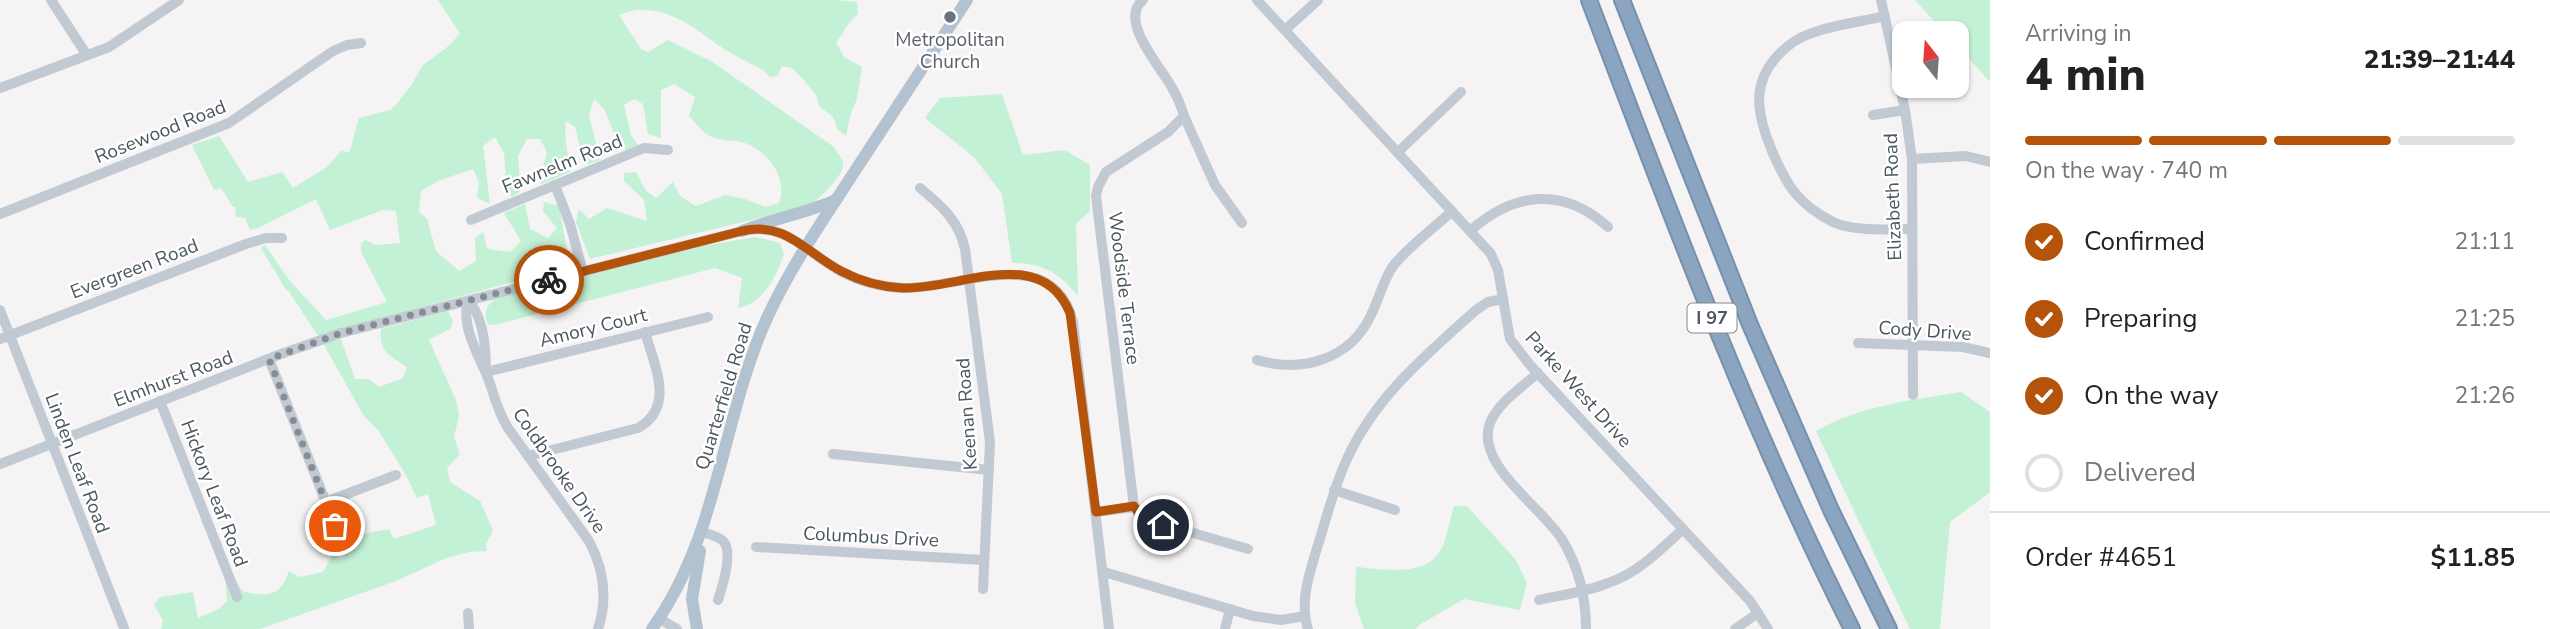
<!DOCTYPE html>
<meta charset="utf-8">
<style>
:root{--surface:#fff;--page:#f6f6f6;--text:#222;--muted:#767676;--line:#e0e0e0;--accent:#b45309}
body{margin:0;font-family:"Nunito Sans",sans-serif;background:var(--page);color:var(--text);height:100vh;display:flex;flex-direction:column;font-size:26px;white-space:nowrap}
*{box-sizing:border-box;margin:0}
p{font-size:23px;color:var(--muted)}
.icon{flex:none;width:38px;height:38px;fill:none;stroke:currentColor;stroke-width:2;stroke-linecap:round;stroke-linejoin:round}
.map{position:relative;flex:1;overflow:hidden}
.details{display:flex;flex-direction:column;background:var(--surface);width:560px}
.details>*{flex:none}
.needle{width:46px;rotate:343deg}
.controls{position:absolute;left:1892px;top:21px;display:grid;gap:14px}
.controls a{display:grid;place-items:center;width:77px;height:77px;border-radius:14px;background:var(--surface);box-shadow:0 2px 5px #0004;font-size:35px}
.pin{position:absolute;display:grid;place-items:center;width:60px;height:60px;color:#fff;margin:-30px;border:4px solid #fff;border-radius:50%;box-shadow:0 2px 7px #0007}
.courier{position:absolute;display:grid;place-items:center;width:70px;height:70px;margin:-35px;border:5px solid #b45309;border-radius:50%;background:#fff;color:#222;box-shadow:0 2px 9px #0007}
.headline em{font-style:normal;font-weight:800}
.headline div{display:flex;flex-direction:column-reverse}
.headline{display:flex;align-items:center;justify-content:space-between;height:119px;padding:0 35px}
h1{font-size:46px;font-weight:800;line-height:52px}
.bar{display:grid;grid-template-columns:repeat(4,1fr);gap:10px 7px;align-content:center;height:84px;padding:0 35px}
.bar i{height:9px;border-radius:5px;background:var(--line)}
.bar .current{background:var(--accent)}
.bar p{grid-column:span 4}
.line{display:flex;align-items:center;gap:18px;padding:0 35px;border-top:2px solid var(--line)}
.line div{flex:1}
ol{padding:0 35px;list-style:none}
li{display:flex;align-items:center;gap:21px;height:77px}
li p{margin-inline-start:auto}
li .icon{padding:7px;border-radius:50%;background:var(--accent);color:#fff;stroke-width:4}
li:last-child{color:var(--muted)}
li i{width:38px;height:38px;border:4px solid var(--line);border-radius:50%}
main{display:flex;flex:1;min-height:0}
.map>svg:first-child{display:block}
</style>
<main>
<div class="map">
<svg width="1990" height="629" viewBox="0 0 1990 629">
<rect width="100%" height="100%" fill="#f5f3f3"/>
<g fill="#c3f1d5">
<path d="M438,0H836L857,2L858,14L849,23L836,43L844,57L862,67L857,99L851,113L846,136L838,130L833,117L820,107L816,95L803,79L792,68L782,66L777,76L770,77L763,70C746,61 727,52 711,40C684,19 652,0 619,15L641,49L648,52L668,40L711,61L834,147C836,151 841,157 843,161C846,175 820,197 810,206L590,259L576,222L579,209L589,219L607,208L647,221L644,200L624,181V173L636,172L646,191L656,198L673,182L680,196L696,206L725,195L745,199L765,207L779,203C788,178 769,152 745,143C734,139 719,142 708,135C701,131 695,122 689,116L695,97L674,84L661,90V138L648,134L643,104L634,99L624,105L631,135L638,145L627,150L620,147L604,109L594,99L589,115L600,160L588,164L583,159L575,127L566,121L565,134L570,172L542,184L540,180L547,152L540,139H527L518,156L521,191L512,197L507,192L504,153L495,137L483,146L490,204L477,198L479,183L473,169L438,181L421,191L419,212L427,219L436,251L459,271L476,261L475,238L483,232L487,249L511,252L521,241L504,213L525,204L530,229L548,238L557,228L543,211L544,202L559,206L570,266L318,336L288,290H286L261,248L265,245L290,281L326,320L387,302L361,252V244L365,240L375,245L400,243L396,211L383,210L330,230L316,199L258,228L250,230L245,218L236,217L235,207H233L221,188L214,190L192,145L219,136L248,182L282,172L293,188L327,167L341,151L349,152C354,142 354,130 359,118L390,110L396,105L412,84L423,65L446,48L460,34Z"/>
<path d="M1915,0H1990V82L1957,45L1956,33H1945Z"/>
<path d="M1002,94L1023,155L1065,150L1090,165V211L1076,224L1078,296C1059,273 1043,263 1012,263L1002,194L974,157L925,118L940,98Z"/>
<path d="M756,237L780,243L784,254C776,277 764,303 738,308L742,278L715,268L498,324L489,325C481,313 488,302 500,296L703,246Z"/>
<path d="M448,311L453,321L450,329L429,340L456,400L459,415L454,437L460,454L447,468L450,482L480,501L493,530L486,544L487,551L470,552L446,558L396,581L260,629H161L163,621L154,604L160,597L193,592L198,618L219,609L227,601L226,582H237L242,591C266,597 280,598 289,571L300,577L323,572L333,553L339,559L351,552L350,542L353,536L389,529L394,539L436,525L428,494L417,498L406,475L378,430L364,416L323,343L341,339L355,379H369L379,387L403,378L407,367C389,355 379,352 381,329Z"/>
<path d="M1961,392L1990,412V492L1950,522L1940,629H1910L1816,431C1859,406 1912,400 1961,392Z"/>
<path d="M1454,506H1467L1516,560L1527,583L1520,610L1464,599L1419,625L1416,629H1364L1355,603L1356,567C1379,569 1423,577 1439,553C1446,544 1450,518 1454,506Z"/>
</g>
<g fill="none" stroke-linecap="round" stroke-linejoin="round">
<g stroke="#7690ad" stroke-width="18">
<g id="highway">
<path d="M1589,0C1670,213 1749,426 1852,629"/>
<path d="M1622,0L1751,327L1831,510L1889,629"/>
</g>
</g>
<g stroke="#c1cad2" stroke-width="10">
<path d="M51,0L86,54"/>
<path d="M1257,0L1491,254L1498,270L1510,339L1530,365L1750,601L1768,629"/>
<path d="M1881,0L1905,110L1912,159L1913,395"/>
<path d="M1885,16C1857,23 1810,27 1788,46C1750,77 1755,110 1772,151C1787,186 1798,204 1833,222C1854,232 1890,229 1912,229"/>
<path d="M1285,30L1318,0"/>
<path d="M0,88L109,47L179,0"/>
<path d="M1873,115L1905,110"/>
<path d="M1184,116L1215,185L1242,223"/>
<path d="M1398,152L1461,92"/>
<path d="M1912,159L1966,156L1990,162"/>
<path d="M555,185L570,224L583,272"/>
<path d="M920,188C942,206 959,221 965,249L990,442L983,589"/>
<path d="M0,214L229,123L333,51L347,45L361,43"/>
<path d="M471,220L644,148L668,150"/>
<path d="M1470,231C1514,192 1563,186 1608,227"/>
<path d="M468,301C461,323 476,351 485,371C494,391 495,407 508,428L589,541C604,569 608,598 598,629"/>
<path d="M468,301C484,316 486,350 486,372"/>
<path d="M0,310L124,628"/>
<path d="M0,339L246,244L266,238H282"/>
<path d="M1858,343L1963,347L1990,353"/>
<path d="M269,359L345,550"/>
<path d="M1257,360C1302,373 1350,360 1371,315C1379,299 1383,281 1393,266C1409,246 1433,229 1452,211"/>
<path d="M486,372L708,317"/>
<path d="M1538,373C1522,387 1498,403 1490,423C1474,465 1544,508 1563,541C1579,568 1586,598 1586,629"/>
<path d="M160,401L237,597"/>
<path d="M833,454L989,470"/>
<path d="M528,456L638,428C676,407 654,365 645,332"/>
<path d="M0,464L281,354L341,333L742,231C787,221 806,253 842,272C861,282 883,287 904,288C960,289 1053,241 1073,322L1109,629"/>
<path d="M1334,490L1395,510"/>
<path d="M326,502L396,475"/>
<path d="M1134,507L1096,196L1098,187L1106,172L1168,132L1184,116C1181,105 1177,96 1171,86C1160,66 1118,20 1143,0"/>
<path d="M1096,512L1134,507L1142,518L1248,549"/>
<path d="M702,532C709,534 718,536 723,541C734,551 722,588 718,600"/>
<path d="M756,547L984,560"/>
<path d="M1104,572L1253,616L1281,620L1305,616"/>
<path d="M1539,600C1562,595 1586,592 1608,583C1638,573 1660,550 1683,529"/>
<path d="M468,613L469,629"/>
<path d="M660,619L677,629"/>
<path d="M1225,629L1230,609"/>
<path d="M1308,629C1299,601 1310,572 1318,545C1327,516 1334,487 1347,459C1375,397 1426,355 1476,310L1488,302L1503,299"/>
<path d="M1735,629L1758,613"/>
</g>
<g stroke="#b3c2d1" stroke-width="12">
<path d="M742,231C773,219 806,213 836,200"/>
<path d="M652,629C721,531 720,422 767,318C790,268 821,223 851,177C890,118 928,59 967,0"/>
<path d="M697,629L692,599L700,551"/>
</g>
<use href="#highway" stroke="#8ba5c1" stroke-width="14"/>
</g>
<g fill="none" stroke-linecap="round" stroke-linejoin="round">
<path stroke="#868d94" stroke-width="7" stroke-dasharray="0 12.6" d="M335,526L269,359L341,333L549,280"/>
<path stroke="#b45309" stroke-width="9" d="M549,280L742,231C786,221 805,252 841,271C860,281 881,287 902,288C959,290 1041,243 1070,313L1096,512L1134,506L1142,518L1163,525"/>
</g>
<circle fill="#6b7280" stroke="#fff" stroke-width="2.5" cx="950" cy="17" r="7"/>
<g text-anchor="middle" stroke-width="5" stroke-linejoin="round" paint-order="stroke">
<rect fill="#fff" stroke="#808990" stroke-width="2" x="1687.5" y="303.5" width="49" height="29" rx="5"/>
<g font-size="18" font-weight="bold" fill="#4a5661">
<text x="1712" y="324">I 97</text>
</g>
<g font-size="19" fill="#5b616d" stroke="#fff">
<text x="950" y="46">Metropolitan<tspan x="950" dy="22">Church</tspan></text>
</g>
<g font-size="19" fill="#4a5661" stroke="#fff">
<text transform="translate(160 131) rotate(-22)" y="7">Rosewood Road</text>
<text transform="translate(562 163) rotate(-22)" y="7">Fawnelm Road</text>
<text transform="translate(1892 197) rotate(-92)" y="7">Elizabeth Road</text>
<text transform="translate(134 268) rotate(-21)" y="7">Evergreen Road</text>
<text transform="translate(1125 288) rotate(83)" y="7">Woodside Terrace</text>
<text transform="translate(593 327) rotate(-14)" y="7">Amory Court</text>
<text transform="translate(1925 330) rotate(4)" y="7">Cody Drive</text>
<text transform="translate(173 378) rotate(-21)" y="7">Elmhurst Road</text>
<text transform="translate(1579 389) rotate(48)" y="7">Parke West Drive</text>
<text transform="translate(723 396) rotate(-73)" y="7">Quarterfield Road</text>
<text transform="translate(966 414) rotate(-94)" y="7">Keenan Road</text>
<text transform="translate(78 463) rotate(69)" y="7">Linden Leaf Road</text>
<text transform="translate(560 470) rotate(55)" y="7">Coldbrooke Drive</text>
<text transform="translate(215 493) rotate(69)" y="7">Hickory Leaf Road</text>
<text transform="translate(871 536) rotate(3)" y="7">Columbus Drive</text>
</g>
</g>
</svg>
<div class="controls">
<a><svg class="needle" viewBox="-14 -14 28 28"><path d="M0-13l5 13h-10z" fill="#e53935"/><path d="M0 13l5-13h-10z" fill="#767676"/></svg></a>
</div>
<div class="pin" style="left:335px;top:526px;background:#ea580c"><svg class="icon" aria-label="bag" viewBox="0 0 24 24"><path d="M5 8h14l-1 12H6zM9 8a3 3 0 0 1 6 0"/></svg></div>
<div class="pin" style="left:1163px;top:525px;background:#1f2937"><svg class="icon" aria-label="home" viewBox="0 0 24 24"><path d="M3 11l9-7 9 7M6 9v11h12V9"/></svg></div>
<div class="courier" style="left:549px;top:280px"><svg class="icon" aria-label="bike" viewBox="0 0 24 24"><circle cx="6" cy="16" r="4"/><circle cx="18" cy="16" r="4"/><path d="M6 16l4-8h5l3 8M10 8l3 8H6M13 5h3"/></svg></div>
</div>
<section class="details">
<div class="headline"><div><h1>4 min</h1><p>Arriving in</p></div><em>21:39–21:44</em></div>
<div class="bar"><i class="current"></i><i class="current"></i><i class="current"></i><i></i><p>On the way · 740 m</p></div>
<ol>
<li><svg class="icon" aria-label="check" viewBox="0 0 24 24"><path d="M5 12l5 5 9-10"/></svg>Confirmed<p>21:11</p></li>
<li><svg class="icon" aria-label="check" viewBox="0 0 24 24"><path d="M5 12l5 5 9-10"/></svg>Preparing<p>21:25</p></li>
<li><svg class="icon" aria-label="check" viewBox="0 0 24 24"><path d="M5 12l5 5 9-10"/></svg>On the way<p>21:26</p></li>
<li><i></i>Delivered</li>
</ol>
<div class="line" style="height:91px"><div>Order #4651</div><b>$11.85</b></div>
</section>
</main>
